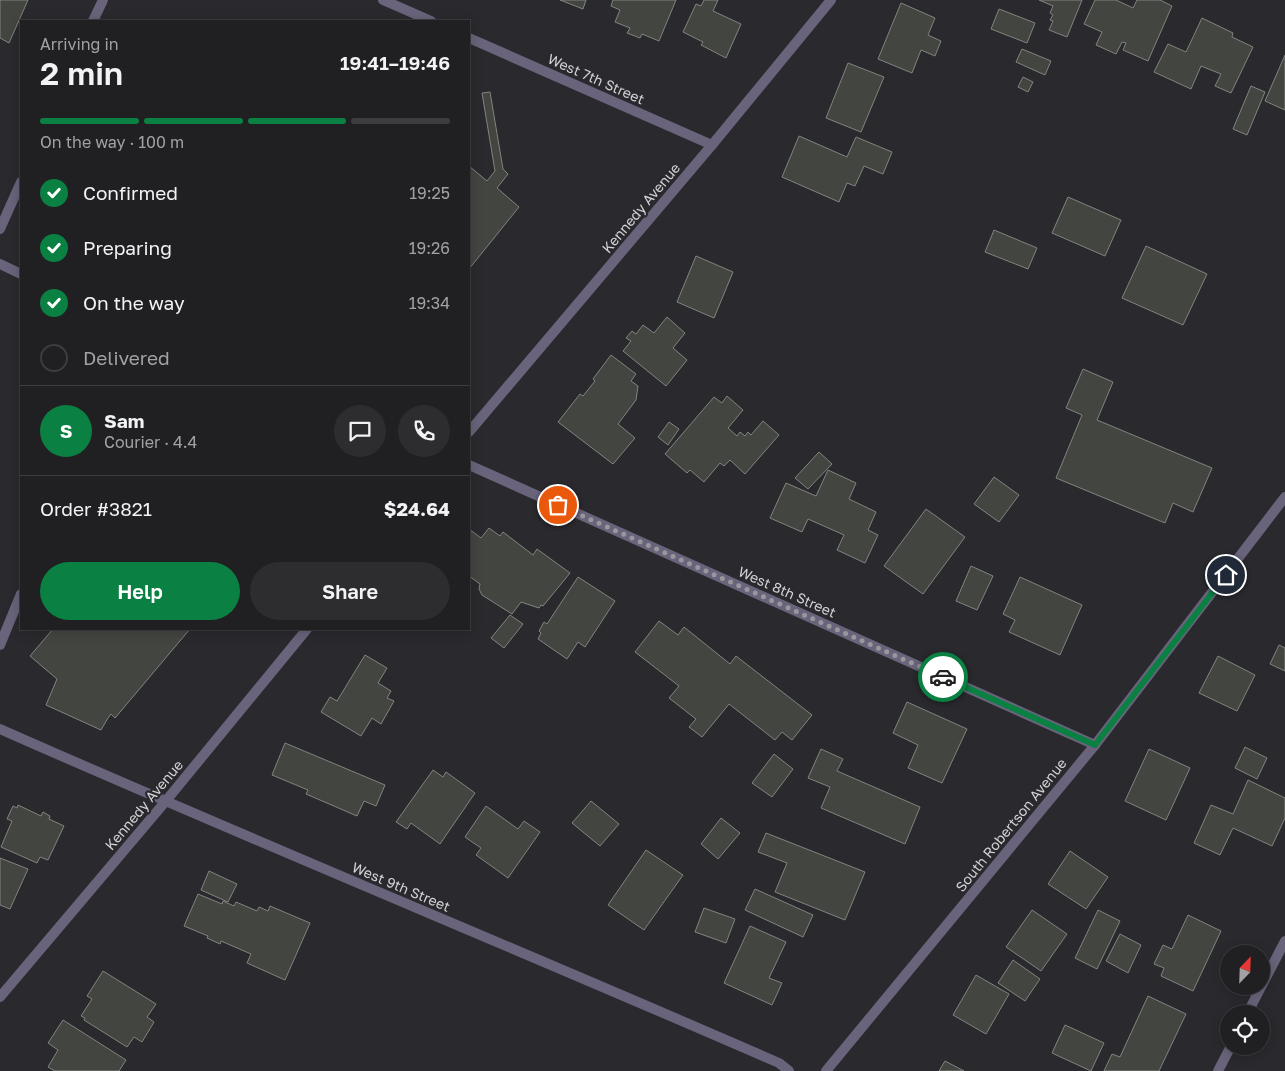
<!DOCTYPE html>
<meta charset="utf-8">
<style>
:root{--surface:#201f22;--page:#2d2c2f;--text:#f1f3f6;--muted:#a2a2a5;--line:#3d3d40;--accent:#0b8043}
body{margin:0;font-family:"Golos Text",sans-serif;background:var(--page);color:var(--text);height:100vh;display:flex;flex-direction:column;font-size:19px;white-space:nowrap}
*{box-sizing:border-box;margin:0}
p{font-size:16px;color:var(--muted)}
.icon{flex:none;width:28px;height:28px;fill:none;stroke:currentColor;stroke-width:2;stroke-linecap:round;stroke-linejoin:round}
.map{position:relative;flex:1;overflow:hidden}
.drawer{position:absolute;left:20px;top:20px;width:450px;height:610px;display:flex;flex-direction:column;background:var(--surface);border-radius:0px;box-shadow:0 2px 12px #0003,0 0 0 1px var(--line)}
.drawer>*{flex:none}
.needle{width:32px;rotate:23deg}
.tools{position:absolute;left:1220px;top:945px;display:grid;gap:10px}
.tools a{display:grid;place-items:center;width:50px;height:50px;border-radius:50%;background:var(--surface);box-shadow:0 2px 12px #0003,0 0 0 1px var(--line);font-size:25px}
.pin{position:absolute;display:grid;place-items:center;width:42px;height:42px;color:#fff;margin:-21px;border:2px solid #fff;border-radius:50%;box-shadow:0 1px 5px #0007}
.courier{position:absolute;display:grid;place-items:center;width:50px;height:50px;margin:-25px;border:4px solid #0b8043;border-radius:50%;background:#fff;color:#222;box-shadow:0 1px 6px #0007}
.headline em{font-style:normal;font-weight:600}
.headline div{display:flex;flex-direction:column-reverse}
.headline{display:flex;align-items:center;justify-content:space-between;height:85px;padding:0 20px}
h1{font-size:32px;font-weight:600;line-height:38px}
.bar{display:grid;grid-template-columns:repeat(4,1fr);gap:8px 5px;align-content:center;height:60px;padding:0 20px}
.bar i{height:6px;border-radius:4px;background:var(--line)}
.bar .current{background:var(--accent)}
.bar p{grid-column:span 4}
.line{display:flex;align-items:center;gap:12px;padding:0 20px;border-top:1px solid var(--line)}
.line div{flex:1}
.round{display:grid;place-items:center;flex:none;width:52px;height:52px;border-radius:26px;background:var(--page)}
ol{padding:0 20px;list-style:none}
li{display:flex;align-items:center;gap:15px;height:55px}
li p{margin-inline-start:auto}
li .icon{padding:5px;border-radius:50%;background:var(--accent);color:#fff;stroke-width:4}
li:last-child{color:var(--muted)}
li i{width:28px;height:28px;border:2px solid var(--line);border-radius:50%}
.primary-button{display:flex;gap:10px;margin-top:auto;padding:10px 20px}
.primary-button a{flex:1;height:58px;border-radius:30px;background:var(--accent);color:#fff;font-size:20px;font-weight:600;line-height:58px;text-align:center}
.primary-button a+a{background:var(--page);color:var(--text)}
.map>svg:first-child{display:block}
</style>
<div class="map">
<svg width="1285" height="1071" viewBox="0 0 1285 1071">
<rect width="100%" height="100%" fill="#2a292e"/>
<g fill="#434541" stroke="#82847f">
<path d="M0,0H28L9,43L0,38Z"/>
<path d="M560,0H586L583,9Z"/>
<path d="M613,0H676L659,41L642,34L640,38L627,33L630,28L615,22L620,10L611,6Z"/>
<path d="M704,0H718L713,11L741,24L726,58L701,45L703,42L683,32L696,4L701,6Z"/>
<path d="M1039,0H1082L1067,37L1049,30L1053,21L1050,20L1053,15L1050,13L1053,6Z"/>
<path d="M1095,0H1116L1133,8L1137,0H1160L1172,6L1148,61L1123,50L1126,43L1122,42L1116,54L1096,45L1102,32L1084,24Z"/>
<path d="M901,3L935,18L928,35L941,41L935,56L921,50L912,73L878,59Z"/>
<path d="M999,9L1035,23L1027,43L991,29Z"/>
<path d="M1202,18L1233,33L1232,37L1253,47L1231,93L1215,86L1221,74L1201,66L1191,89L1154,72L1168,44L1186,52Z"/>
<path d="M1022,49L1051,61L1045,75L1016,62Z"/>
<path d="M1285,55V110L1265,101Z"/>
<path d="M848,63L884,77L861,132L826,118Z"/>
<path d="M1023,77L1033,82L1028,92L1018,87Z"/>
<path d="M1251,86L1265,92L1247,135L1233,129Z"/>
<path d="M490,92L503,169L508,174L497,188L519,207L469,269V166L487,181L495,171L482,93Z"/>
<path d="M799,136L847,157L856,137L892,152L883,174L864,166L855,186L847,183L839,202L782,177Z"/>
<path d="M1068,197L1121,220L1105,256L1052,233Z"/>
<path d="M994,230L1037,248L1028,269L985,252Z"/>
<path d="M1146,246L1207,274L1183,325L1122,298Z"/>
<path d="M696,256L733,272L714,318L677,302Z"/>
<path d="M667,317L685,333L673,348L687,360L666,386L623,351L631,341L626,338L632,331L636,334L643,325L654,333Z"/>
<path d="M611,355L636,374L631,381L638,386L636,400L618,424L635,438L613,464L558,422L580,394L583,396L595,381L593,379Z"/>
<path d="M1083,369L1113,382L1097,420L1212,468L1193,512L1173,503L1165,523L1056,478L1082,415L1066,408Z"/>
<path d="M727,396L743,410L728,428L737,436L740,432L745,436L748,432L751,435L763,421L779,435L745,474L730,460L724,466L720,463L704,482L690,470L687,473L665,454L714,397L722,403Z"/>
<path d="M669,422L679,429L668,445L658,437Z"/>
<path d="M819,452L832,464L808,489L795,478Z"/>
<path d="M828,470L856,483L849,499L876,512L868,530L878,535L865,563L837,550L844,535L808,519L802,532L770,518L786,483L816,496Z"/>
<path d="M994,477L1019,495L999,522L974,504Z"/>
<path d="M926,509L965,537L923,594L884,566Z"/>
<path d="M489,528L500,536L503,532L533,555L537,549L570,573L543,606L541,605L539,608L521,602L512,614L482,595L479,589L480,584L469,576V529L481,538Z"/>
<path d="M971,566L993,576L977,610L956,601Z"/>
<path d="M578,577L615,601L585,647L578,642L567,659L538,639L541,633L539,631L544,622L547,624Z"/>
<path d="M1020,577L1082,605L1060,655L1009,632L1015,620L1003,614Z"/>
<path d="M510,615L523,624L504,648L491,638Z"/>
<path d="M659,621L678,635L684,627L730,664L736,656L812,715L792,740L782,732L775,740L729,704L702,737L689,727L696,719L669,698L679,686L635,652Z"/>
<path d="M53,629H190L115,718L111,714L108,718L101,730L46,705L57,679L30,656Z"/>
<path d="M1279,645L1285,648V671L1270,664Z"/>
<path d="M365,655L387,668L378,683L391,691L387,698L394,701L381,724L372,718L361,736L321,712L330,697L337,701Z"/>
<path d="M1218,656L1255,675L1237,711L1199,693Z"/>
<path d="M907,702L967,729L942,783L908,768L918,745L893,733Z"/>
<path d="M285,743L385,785L376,806L364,801L357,816L306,794L308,790L272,775Z"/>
<path d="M1245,747L1267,758L1257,779L1235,768Z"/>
<path d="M821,749L843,759L837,771L920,807L905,844L821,808L830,787L808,778Z"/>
<path d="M1149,749L1190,768L1166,820L1125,801Z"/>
<path d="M774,754L793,769L772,797L752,783Z"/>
<path d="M433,770L443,777L446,772L475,793L440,844L411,823L407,829L396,822Z"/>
<path d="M1248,780L1285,798V818L1272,846L1233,828L1220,855L1194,843L1211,805L1233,814Z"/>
<path d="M591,801L619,824L600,846L572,823Z"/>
<path d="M18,805L41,816L43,812L50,816L49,819L64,826L48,860L40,857L37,863L1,847L12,821L7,819L13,806L17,808Z"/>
<path d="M486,806L518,829L524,821L540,832L508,878L476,855L481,848L465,837Z"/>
<path d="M721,818L740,833L718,859L701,844Z"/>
<path d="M766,833L865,872L845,920L775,892L787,863L758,852Z"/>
<path d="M646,850L683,875L644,930L608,905Z"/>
<path d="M1070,851L1108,877L1086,909L1048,884Z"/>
<path d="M0,858L28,869L10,909L0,905Z"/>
<path d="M209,871L237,884L228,902L201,890Z"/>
<path d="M755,889L813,915L803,937L745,910Z"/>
<path d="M198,894L222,904L223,901L234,906L236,902L257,911L259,907L268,911L270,906L310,923L285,980L247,963L251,954L221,941L220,944L207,938L208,936L184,926Z"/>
<path d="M704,908L735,919L726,943L695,932Z"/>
<path d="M1032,910L1067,934L1041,971L1006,947Z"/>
<path d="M1098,910L1120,921L1097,969L1075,958Z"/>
<path d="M1188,915L1221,931L1193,991L1161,976L1164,968L1154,964L1163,945L1172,949Z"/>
<path d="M750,926L786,942L769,978L782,983L772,1005L724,983Z"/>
<path d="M1120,934L1141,945L1128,973L1106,961Z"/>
<path d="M1013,960L1040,979L1025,1001L998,983Z"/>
<path d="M103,971L156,1004L147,1017L154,1022L142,1042L134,1037L127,1047L84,1020L85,1018L81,1016L92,999L87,996Z"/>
<path d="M976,975L1009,994L986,1034L953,1015Z"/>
<path d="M1148,996L1186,1014L1159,1071H1104L1112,1054L1120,1057Z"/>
<path d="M63,1020L126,1060L119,1071H55L48,1067L58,1050L48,1043Z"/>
<path d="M1065,1025L1104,1043L1091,1071L1052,1053Z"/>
<path d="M945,1061L964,1071H939Z"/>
</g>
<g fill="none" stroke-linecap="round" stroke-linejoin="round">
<g stroke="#69637b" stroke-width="10">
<path d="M0,264L21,274"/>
<path d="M0,645L21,594"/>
</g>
<g stroke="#69637b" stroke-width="10">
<path d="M383,0L431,21"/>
<path d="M93,21L103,0"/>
<path d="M469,38L712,145"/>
<path d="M0,229L21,182"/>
<path d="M469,432L712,145L831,0"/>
<path d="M469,465L1095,745"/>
<path d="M0,729C258,843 520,950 779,1063L789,1071"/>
<path d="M0,997L165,802L307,629"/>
<path d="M1247,1014L1285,941"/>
<path d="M826,1071L1095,745L1285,497"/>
<path d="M1218,1071L1231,1046"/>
</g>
</g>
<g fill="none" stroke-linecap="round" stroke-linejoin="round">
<path stroke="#98979b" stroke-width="5" stroke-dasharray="0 9" d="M558,505L943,677"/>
<path stroke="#0b8043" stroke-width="6" d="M943,677L1095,745L1226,575"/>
</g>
<g text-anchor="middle" stroke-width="4.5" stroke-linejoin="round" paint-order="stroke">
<g font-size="14" fill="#d3d2d5" stroke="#2a292e">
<text transform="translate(596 79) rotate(24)" y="5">West 7th Street</text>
<text transform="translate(641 208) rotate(-50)" y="5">Kennedy Avenue</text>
<text transform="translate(787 592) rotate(24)" y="5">West 8th Street</text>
<text transform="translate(144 805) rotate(-50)" y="5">Kennedy Avenue</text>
<text transform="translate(1011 825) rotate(-51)" y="5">South Robertson Avenue</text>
<text transform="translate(401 887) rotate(23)" y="5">West 9th Street</text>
</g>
</g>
</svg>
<div class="tools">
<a><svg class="needle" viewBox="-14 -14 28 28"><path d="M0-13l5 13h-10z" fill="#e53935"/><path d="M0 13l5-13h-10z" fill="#a2a2a5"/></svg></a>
<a><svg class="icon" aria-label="locate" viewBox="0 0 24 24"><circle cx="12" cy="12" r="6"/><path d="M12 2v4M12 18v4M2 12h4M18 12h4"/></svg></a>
</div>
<div class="pin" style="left:558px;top:505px;background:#ea580c"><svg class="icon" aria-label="bag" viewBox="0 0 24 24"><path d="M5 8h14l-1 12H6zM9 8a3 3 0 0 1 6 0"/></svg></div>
<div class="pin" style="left:1226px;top:575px;background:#1f2937"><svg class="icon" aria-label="home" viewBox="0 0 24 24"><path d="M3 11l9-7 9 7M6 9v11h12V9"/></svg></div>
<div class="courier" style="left:943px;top:677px"><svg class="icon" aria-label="car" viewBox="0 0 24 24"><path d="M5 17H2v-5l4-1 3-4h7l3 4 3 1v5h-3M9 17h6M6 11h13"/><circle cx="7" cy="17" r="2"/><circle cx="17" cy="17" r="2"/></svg></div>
<section class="drawer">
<div class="headline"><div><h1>2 min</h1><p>Arriving in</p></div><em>19:41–19:46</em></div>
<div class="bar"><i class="current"></i><i class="current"></i><i class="current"></i><i></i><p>On the way · 100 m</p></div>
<ol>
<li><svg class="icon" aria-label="check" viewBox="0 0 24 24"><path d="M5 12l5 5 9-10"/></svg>Confirmed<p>19:25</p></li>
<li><svg class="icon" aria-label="check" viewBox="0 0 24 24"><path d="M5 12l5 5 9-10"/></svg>Preparing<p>19:26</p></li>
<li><svg class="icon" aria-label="check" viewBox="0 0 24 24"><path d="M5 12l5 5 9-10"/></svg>On the way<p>19:34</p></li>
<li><i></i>Delivered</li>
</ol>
<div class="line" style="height:90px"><b class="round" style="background:var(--accent);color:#fff">S</b><div><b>Sam</b><p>Courier · 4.4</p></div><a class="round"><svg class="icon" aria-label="chat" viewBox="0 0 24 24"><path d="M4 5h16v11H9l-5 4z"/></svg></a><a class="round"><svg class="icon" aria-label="phone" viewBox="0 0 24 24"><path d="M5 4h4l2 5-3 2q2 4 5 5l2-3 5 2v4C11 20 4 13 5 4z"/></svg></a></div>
<div class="line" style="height:65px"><div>Order #3821</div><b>$24.64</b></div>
<div class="primary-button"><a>Help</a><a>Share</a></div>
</section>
</div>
